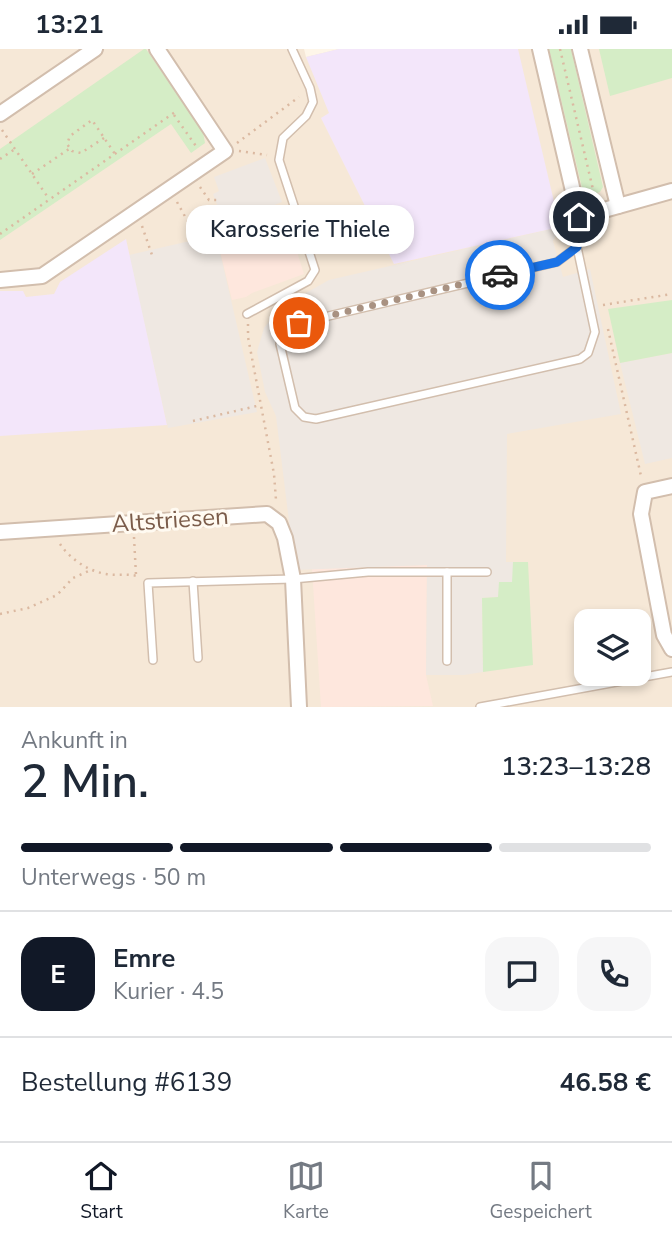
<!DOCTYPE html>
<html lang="de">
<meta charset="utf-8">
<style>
:root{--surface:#fff;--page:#f6f6f7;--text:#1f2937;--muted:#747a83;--line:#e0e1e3;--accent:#111827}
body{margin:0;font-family:"Nunito Sans",sans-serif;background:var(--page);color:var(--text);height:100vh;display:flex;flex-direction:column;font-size:26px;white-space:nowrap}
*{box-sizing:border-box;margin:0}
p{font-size:23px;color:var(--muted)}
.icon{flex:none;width:38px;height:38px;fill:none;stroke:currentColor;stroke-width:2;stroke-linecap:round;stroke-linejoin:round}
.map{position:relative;height:658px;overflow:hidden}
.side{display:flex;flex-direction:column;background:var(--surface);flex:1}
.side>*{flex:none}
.controls{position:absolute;left:574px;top:560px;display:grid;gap:14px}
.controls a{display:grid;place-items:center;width:77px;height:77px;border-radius:14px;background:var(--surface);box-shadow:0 4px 10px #0003;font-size:35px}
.pin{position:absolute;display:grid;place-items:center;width:60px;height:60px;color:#fff;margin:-30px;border:4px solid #fff;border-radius:50%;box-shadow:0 2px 7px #0007}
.courier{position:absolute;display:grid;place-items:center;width:70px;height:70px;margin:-35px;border:5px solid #1a73e8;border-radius:50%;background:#fff;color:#222;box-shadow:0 2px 9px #0007}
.bubble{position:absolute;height:49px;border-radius:21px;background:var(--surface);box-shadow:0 4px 10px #0003;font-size:23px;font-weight:600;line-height:49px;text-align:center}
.head em{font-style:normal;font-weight:600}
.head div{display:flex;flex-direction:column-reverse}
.head{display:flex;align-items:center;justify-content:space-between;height:119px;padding:0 21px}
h1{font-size:46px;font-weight:600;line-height:52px}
.bar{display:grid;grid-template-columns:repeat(4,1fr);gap:10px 7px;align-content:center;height:84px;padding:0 21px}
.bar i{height:9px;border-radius:5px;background:var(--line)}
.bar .on{background:var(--accent)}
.bar p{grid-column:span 4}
.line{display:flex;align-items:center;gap:18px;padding:0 21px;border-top:2px solid var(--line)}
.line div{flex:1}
.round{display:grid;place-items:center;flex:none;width:74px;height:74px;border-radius:21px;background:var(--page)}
.status{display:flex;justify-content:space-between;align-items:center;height:49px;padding:0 35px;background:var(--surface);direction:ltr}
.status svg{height:19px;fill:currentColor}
.menu{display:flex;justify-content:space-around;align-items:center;height:98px;border-top:2px solid var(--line);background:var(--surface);font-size:19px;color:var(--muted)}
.menu a{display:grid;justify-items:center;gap:4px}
.menu .on{color:var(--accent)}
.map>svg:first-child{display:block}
</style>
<div class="status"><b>13:21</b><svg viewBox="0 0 49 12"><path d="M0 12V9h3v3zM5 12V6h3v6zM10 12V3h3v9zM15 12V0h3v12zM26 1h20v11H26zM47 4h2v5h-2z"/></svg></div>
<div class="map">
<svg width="672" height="658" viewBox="0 0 672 658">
<rect width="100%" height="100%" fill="#fef6e9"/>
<path fill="#f6e8d7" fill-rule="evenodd" d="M0,0H304L306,8L339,0H672V658H0ZM586,572H639V625H586Z"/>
<g fill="#fee7dd">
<path d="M277,156L281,172L287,171L304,225L252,244L246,248L232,251L216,186L225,176Z"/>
<path d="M427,516L426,626L433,657L321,658L312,520Z"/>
</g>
<g fill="#efe8e2">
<path d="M265,109L282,153L225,176L213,145L219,142L214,128Z"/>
<path d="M560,178L553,192L563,228L590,220L621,365L507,385L506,513H513V533L498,548L482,549L483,623L464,626H426L427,516L295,521L276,367L265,343L257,303L264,279L281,258L329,231Z"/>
<path d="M216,186L257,363L168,379L129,206Z"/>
<path d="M672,304V409L645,415L620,314Z"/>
</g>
<g fill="#f3e6fa">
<path d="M339,0H518L560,178L394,215L321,69L329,64L306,8Z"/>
<path d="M126,190L167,376L0,387V242H23L26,248L54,245L60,233Z"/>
</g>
<g fill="#d5edc6">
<path d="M144,0H146L203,83L205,94L191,104L171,75L0,191V100Z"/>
<path d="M549,0H571L603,138L600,143L588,147L583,143Z"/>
<path d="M599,0H672V29L610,47Z"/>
<path d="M672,251V304L620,314L608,260Z"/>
<path d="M513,513H528L533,616L483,623L482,549L498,548L499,533H512Z"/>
</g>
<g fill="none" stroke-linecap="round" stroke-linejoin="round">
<g stroke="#d2bead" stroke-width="10">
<g id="lane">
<path d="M577,198L557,213L299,274L280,295L295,359L304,368L316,370L580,310L588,304L595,283L577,198L579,168"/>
<path d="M247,265L308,232L315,221L279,111L283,89L306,67L313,53L310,39L292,0"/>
<path d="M447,523V612"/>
<path d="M193,532L198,609"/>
<path d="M153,611L148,534L293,530L368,523H487"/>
<path d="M480,658L672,623"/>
</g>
</g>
<g stroke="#d2bead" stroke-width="18">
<g id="street">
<path d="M540,0L579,168L672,142"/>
<path d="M580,0L618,157"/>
<path d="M0,65L95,0"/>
<path d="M0,231L42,227L225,102L157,0"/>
<path d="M672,437L645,443L641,465L664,586L672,600"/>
<path d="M0,483L267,465L279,474L285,489L293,530L299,658"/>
</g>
</g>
<g stroke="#dbb9a1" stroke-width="2.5" stroke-dasharray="2 5" stroke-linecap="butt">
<path d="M560,0L595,149"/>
<path d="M174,66L198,100"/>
<path d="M2,81L49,150"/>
<path d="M104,89L81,104L72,102L67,95L70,87L92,71L115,105"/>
<path d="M237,94L299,48"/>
<path d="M239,102L267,106"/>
<path d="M0,110L15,100"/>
<path d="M32,125L69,100"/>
<path d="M200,138L209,151H221"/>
<path d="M177,153L192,180L196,195"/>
<path d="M142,177L152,206"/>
<path d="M0,185L178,61"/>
<path d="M603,256L672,245"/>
<path d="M248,275V288L274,425L276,451"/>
<path d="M608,280L641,427"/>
<path d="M193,372L261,356"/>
<path d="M134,488L136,526"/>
<path d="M60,495C70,510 88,522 106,525C118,527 130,524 140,528"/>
<path d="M0,565L28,559L57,546L73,529L91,521"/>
</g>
<use href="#lane" stroke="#fff" stroke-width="7"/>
<use href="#street" stroke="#fff" stroke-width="14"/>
</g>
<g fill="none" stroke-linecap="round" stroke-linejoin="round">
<path stroke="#a99282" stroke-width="7" stroke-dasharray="0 12.6" d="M299,274L500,226"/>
<path stroke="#1a73e8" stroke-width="9" d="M500,226L557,213L577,198L579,168"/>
</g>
<g text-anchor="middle" stroke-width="6" stroke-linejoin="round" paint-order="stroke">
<g font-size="24" fill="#7b5c4a" stroke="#fffaf1">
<text transform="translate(170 471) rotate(-4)" y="8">Altstriesen</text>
</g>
</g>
</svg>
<div class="controls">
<a><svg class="icon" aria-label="layers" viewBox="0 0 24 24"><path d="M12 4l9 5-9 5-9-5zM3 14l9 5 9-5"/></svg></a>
</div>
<div class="pin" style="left:299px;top:274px;background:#ea580c"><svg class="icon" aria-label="bag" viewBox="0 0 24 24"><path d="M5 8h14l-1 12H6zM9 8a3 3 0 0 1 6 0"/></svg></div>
<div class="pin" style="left:579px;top:168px;background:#1f2937"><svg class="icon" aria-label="home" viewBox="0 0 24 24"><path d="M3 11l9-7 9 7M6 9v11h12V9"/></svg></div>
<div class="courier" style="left:500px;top:226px"><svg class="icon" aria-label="car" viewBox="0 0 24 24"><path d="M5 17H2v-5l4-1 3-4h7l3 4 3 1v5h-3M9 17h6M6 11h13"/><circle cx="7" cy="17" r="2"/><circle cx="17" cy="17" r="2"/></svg></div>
<div class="bubble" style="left:186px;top:156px;width:228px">Karosserie Thiele</div>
</div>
<section class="side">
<div class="head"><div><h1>2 Min.</h1><p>Ankunft in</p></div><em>13:23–13:28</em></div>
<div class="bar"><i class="on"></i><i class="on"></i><i class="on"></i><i></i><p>Unterwegs · 50 m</p></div>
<div class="line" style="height:126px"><b class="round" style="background:var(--accent);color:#fff">E</b><div><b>Emre</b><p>Kurier · 4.5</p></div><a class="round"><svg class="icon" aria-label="chat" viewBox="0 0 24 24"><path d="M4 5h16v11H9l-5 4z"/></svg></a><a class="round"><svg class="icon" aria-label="phone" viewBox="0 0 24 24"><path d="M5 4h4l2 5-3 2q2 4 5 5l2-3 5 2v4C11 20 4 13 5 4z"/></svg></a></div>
<div class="line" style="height:91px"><div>Bestellung #6139</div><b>46.58 €</b></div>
</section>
<nav class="menu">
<a class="on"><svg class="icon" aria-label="home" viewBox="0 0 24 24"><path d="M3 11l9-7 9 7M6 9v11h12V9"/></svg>Start</a>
<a><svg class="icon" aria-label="map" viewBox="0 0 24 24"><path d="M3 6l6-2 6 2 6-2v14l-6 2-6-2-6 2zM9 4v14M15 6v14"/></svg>Karte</a>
<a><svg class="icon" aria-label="saved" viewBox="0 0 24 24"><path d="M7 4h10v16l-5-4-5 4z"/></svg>Gespeichert</a>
</nav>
